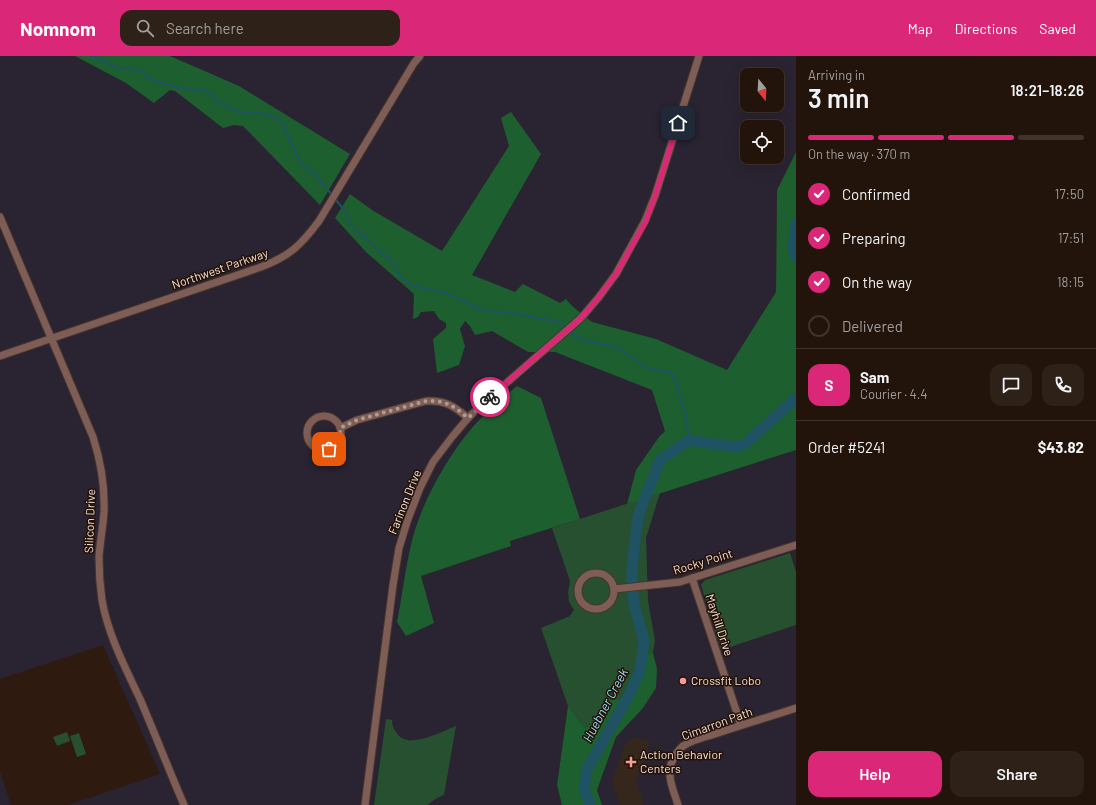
<!DOCTYPE html>
<meta charset="utf-8">
<style>
:root{--surface:#22140a;--page:#2e2118;--text:#f1f3f6;--muted:#a29e9c;--line:#3f332b;--accent:#db2777}
body{margin:0;font-family:Barlow,sans-serif;background:var(--page);color:var(--text);height:100vh;display:flex;flex-direction:column;font-size:15px;white-space:nowrap}
*{box-sizing:border-box;margin:0}
p{font-size:13px;color:var(--muted)}
.icon{flex:none;width:22px;height:22px;fill:none;stroke:currentColor;stroke-width:2;stroke-linecap:round;stroke-linejoin:round}
.map{position:relative;flex:1;overflow:hidden}
.side{display:flex;flex-direction:column;background:var(--surface);width:300px}
.side>*{flex:none}
.needle{width:26px;rotate:162deg}
.fabs{position:absolute;left:740px;top:12px;display:grid;gap:8px}
.fabs a{display:grid;place-items:center;width:44px;height:44px;border-radius:8px;background:var(--surface);box-shadow:0 4px 16px #0002,0 0 0 1px var(--line);font-size:20px}
.pin{position:absolute;display:grid;place-items:center;width:34px;height:34px;color:#fff;margin:-17px;border-radius:8px;box-shadow:0 2px 6px #0006}
.courier{position:absolute;display:grid;place-items:center;width:40px;height:40px;margin:-20px;border:3px solid #db2777;border-radius:50%;background:#fff;color:#222;box-shadow:0 1px 5px #0007}
.head em{font-style:normal;font-weight:600}
.head div{display:flex;flex-direction:column-reverse}
.head{display:flex;align-items:center;justify-content:space-between;height:68px;padding:0 12px}
h1{font-size:26px;font-weight:600;line-height:30px}
.bar{display:grid;grid-template-columns:repeat(4,1fr);gap:6px 4px;align-content:center;height:48px;padding:0 12px}
.bar i{height:5px;border-radius:3px;background:var(--line)}
.bar .active{background:var(--accent)}
.bar p{grid-column:span 4}
.line{display:flex;align-items:center;gap:10px;padding:0 12px;border-top:1px solid var(--line)}
.line div{flex:1}
.round{display:grid;place-items:center;flex:none;width:42px;height:42px;border-radius:12px;background:var(--page)}
ol{padding:0 12px;list-style:none}
li{display:flex;align-items:center;gap:12px;height:44px}
li p{margin-inline-start:auto}
li .icon{padding:4px;border-radius:50%;background:var(--accent);color:#fff;stroke-width:4}
li:last-child{color:var(--muted)}
li i{width:22px;height:22px;border:2px solid var(--line);border-radius:50%}
.cta{display:flex;gap:8px;margin-top:auto;padding:8px 12px}
.cta a{flex:1;height:46px;border-radius:12px;background:var(--accent);color:#fff;font-size:16px;font-weight:600;line-height:46px;text-align:center}
.cta a+a{background:var(--page);color:var(--text)}
header{display:flex;align-items:center;gap:24px;box-sizing:border-box;height:56px;padding:0 20px;background:var(--accent);color:#fff}
header strong{font-size:19px}
nav{display:flex;gap:22px;margin-inline-start:auto;font-size:14px}
.search{width:280px;height:36px;background:var(--page);display:flex;align-items:center;gap:10px;box-sizing:border-box;padding:0 14px;border-radius:12px;color:var(--muted);font-size:15px}
main{display:flex;flex:1;min-height:0}
.map>svg:first-child{display:block}
</style>
<header>
<strong>Nomnom</strong>
<div class="search"><svg class="icon" aria-label="search" viewBox="0 0 24 24"><circle cx="10" cy="10" r="6"/><path d="M15 15l6 6"/></svg>Search here</div>
<nav><a>Map</a><a>Directions</a><a>Saved</a></nav>
</header>
<main>
<div class="map">
<svg width="796" height="749" viewBox="0 0 796 749">
<rect width="100%" height="100%" fill="#2e1a0e"/>
<g fill="#2a2332" fill-rule="evenodd">
<path d="M0,0H796V96L777,134L776,236L729,312L659,381L627,448L796,394V749H602L568,651L557,729L562,749H68L160,718L103,589L0,623ZM747,19H777V49H747ZM747,71H777V101H747Z"/>
<path d="M0,715L11,749H0Z"/>
</g>
<path fill="#36271c" d="M634,681L650,685L636,725L644,749H620L612,725L626,686Z"/>
<g fill="#26502f">
<path d="M660,437L646,482L648,545L655,584L653,597L640,599L630,627L622,644H610L601,662L585,672L568,650L541,572L570,560L574,554L569,546L568,536L570,525L552,472Z"/>
<path d="M790,497L796,516V569L721,594L701,529L705,524Z"/>
<path d="M386,663L392,664C392,669 393,672 396,676C406,695 441,676 456,670L444,739L437,742L427,749H374Z"/>
<path d="M67,676L70,685L57,690L53,681Z"/>
<path d="M79,677L86,698L77,701L70,680Z"/>
</g>
<g fill="#1e5f30">
<path d="M75,0H170L239,30L350,98L320,149L243,70L234,69L223,72L175,35L170,34L154,47L126,27Z"/>
<path d="M511,56L541,98L472,219L515,236L523,228L560,247L566,243L572,250L592,266L656,283L727,314L776,236L777,134L796,96V394L627,448L636,414L659,381L665,375L652,334L555,296H528L492,275L475,279L470,270L465,265L460,273L465,290L459,309L437,317L433,283L446,272V267L439,263L434,255L421,256L418,261L413,263L414,238L366,196L335,162L350,138L372,154L442,195L509,90L501,62Z"/>
<path d="M517,330L541,342L580,463L510,485L511,490L421,520L434,567L406,580L397,566C403,536 406,504 415,474C427,436 454,389 483,360C494,350 505,340 517,330Z"/>
<path d="M653,597L657,613L656,632L643,652L616,681L597,734L602,749H562L557,729L568,650L585,672L601,662L610,644H622L630,627L640,599Z"/>
</g>
<g fill="none" stroke-linecap="round" stroke-linejoin="round">
<g stroke="#1f5363" stroke-width="2">
<path d="M91,0L119,12L140,14L151,23L183,33L205,34L212,38L216,45L239,56L263,57L281,65L283,68L300,106L306,112L313,116L332,139"/>
<path d="M335,143L345,155L349,167L395,209L399,219L412,230L444,236L484,255L507,256L560,266L579,283L618,292L647,312L670,316L676,324L681,345L686,358L689,384"/>
</g>
<g stroke="#1f5363" stroke-width="11">
<path d="M796,168L793,191L796,201"/>
<path d="M632,524V510L638,460L660,404L689,384L735,391L745,388L796,342"/>
<path d="M590,749L584,733L587,713L627,643L640,615L644,585L634,548L633,537"/>
</g>
<g stroke="#49362b" stroke-width="9">
<g id="street">
<path d="M0,161L93,381C101,406 105,430 104,456C103,471 100,486 99,501C99,515 100,530 102,544C108,579 125,611 140,643C155,678 169,714 184,749"/>
<path d="M0,300L261,211C290,200 301,189 319,165L414,7L420,0"/>
<circle cx="324" cy="377" r="17"/>
<path d="M340,372L357,364L426,345C445,344 454,350 468,362"/>
<circle cx="596" cy="535" r="18"/>
<path d="M692,522L741,669"/>
<path d="M614,533L680,526L796,489"/>
<path d="M365,749L393,529L399,492L408,463L420,432L433,406L452,381L468,362L480,350L581,262L599,241L616,218L645,165L655,140L699,0"/>
<path d="M678,749C674,736 667,721 671,708C674,701 678,694 683,690C692,684 704,681 715,678C741,669 769,661 796,652"/>
</g>
</g>
<use href="#street" stroke="#7e5d56" stroke-width="7"/>
</g>
<g fill="none" stroke-linecap="round" stroke-linejoin="round">
<path stroke="#ad9c93" stroke-width="4" stroke-dasharray="0 7.2" d="M329,393C338,388 341,382 340,372L357,364L426,345C445,344 454,350 468,362L490,341"/>
<path stroke="#db2777" stroke-width="5" d="M490,341L581,262L599,241L616,218L646,165L655,140L678,67"/>
</g>
<g fill="#f59c94" stroke="#241005" stroke-width="1.5">
<circle cx="683" cy="625" r="4"/>
<path d="M629 700h4v4h4v4h-4v4h-4v-4h-4v-4h4z"/>
</g>
<g text-anchor="middle" stroke-width="3" stroke-linejoin="round" paint-order="stroke">
<g font-size="12" fill="#f1e2da" stroke="#241005">
<text transform="translate(220 213) rotate(-19)" y="4">Northwest Parkway</text>
<text transform="translate(405 446) rotate(-68)" y="4">Farinon Drive</text>
<text transform="translate(90 465) rotate(-88)" y="4">Silicon Drive</text>
<text transform="translate(703 506) rotate(-17)" y="4">Rocky Point</text>
<text transform="translate(719 569) rotate(72)" y="4">Mayhill Drive</text>
<text transform="translate(717 668) rotate(-20)" y="4">Cimarron Path</text>
</g>
<g font-size="12" fill="#f1e2da" stroke="#241005" text-anchor="start">
<text x="691" y="629">Crossfit Lobo</text>
<text x="640" y="703">Action Behavior<tspan x="640" dy="14">Centers</tspan></text>
</g>
<g font-size="13" font-style="italic" fill="#95ddf5" stroke="#241005">
<text transform="translate(605 649) rotate(-62)" y="5">Huebner Creek</text>
</g>
</g>
</svg>
<div class="fabs">
<a><svg class="needle" viewBox="-14 -14 28 28"><path d="M0-13l5 13h-10z" fill="#e53935"/><path d="M0 13l5-13h-10z" fill="#a29e9c"/></svg></a>
<a><svg class="icon" aria-label="locate" viewBox="0 0 24 24"><circle cx="12" cy="12" r="6"/><path d="M12 2v4M12 18v4M2 12h4M18 12h4"/></svg></a>
</div>
<div class="pin" style="left:329px;top:393px;background:#ea580c"><svg class="icon" aria-label="bag" viewBox="0 0 24 24"><path d="M5 8h14l-1 12H6zM9 8a3 3 0 0 1 6 0"/></svg></div>
<div class="pin" style="left:678px;top:67px;background:#1f2937"><svg class="icon" aria-label="home" viewBox="0 0 24 24"><path d="M3 11l9-7 9 7M6 9v11h12V9"/></svg></div>
<div class="courier" style="left:490px;top:341px"><svg class="icon" aria-label="bike" viewBox="0 0 24 24"><circle cx="6" cy="16" r="4"/><circle cx="18" cy="16" r="4"/><path d="M6 16l4-8h5l3 8M10 8l3 8H6M13 5h3"/></svg></div>
</div>
<section class="side">
<div class="head"><div><h1>3 min</h1><p>Arriving in</p></div><em>18:21–18:26</em></div>
<div class="bar"><i class="active"></i><i class="active"></i><i class="active"></i><i></i><p>On the way · 370 m</p></div>
<ol>
<li><svg class="icon" aria-label="check" viewBox="0 0 24 24"><path d="M5 12l5 5 9-10"/></svg>Confirmed<p>17:50</p></li>
<li><svg class="icon" aria-label="check" viewBox="0 0 24 24"><path d="M5 12l5 5 9-10"/></svg>Preparing<p>17:51</p></li>
<li><svg class="icon" aria-label="check" viewBox="0 0 24 24"><path d="M5 12l5 5 9-10"/></svg>On the way<p>18:15</p></li>
<li><i></i>Delivered</li>
</ol>
<div class="line" style="height:72px"><b class="round" style="background:var(--accent);color:#fff">S</b><div><b>Sam</b><p>Courier · 4.4</p></div><a class="round"><svg class="icon" aria-label="chat" viewBox="0 0 24 24"><path d="M4 5h16v11H9l-5 4z"/></svg></a><a class="round"><svg class="icon" aria-label="phone" viewBox="0 0 24 24"><path d="M5 4h4l2 5-3 2q2 4 5 5l2-3 5 2v4C11 20 4 13 5 4z"/></svg></a></div>
<div class="line" style="height:52px"><div>Order #5241</div><b>$43.82</b></div>
<div class="cta"><a>Help</a><a>Share</a></div>
</section>
</main>
